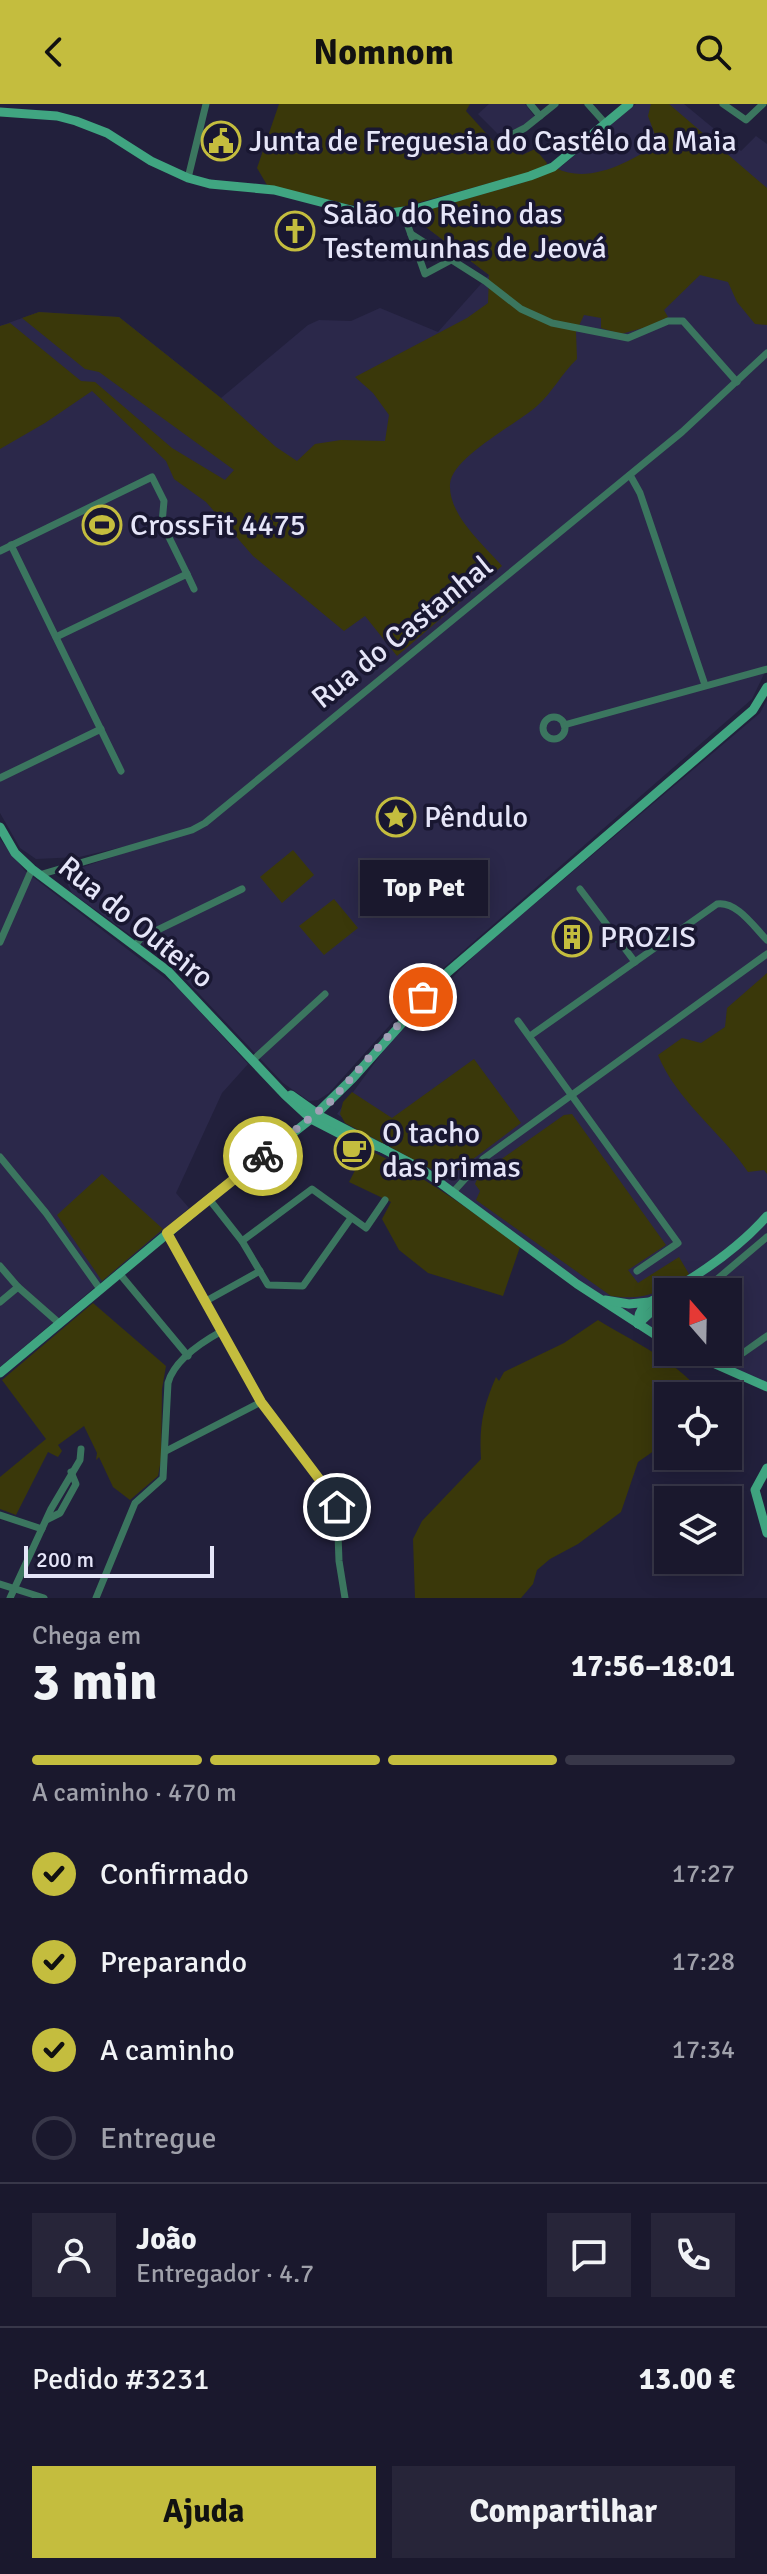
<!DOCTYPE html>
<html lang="pt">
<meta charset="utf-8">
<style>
:root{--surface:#1a182d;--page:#272539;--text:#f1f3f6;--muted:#9fa0aa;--line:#383749;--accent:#c4bd3e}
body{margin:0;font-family:Signika,sans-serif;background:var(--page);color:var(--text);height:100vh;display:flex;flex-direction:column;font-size:30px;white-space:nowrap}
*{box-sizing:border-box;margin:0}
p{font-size:26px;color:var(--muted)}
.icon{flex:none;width:44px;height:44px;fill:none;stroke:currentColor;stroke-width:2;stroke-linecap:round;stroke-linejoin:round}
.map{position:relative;height:1494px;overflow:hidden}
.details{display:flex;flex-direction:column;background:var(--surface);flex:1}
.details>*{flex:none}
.needle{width:52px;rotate:340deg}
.fabs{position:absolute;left:654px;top:1174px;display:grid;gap:16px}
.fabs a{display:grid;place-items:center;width:88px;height:88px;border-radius:0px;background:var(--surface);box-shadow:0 4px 20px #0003,0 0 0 2px var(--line);font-size:40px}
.scale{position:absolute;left:24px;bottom:20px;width:190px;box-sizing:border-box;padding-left:8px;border:4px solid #e5e5f8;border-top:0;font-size:22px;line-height:28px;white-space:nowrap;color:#e5e5f8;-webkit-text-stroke:6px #191731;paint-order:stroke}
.pin{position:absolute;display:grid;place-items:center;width:68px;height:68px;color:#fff;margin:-34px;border:4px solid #fff;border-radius:50%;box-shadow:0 2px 8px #0007}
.courier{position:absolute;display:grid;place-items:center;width:80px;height:80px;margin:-40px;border:6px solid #c4bd3e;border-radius:50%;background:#fff;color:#222;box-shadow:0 2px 10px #0007}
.bubble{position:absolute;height:56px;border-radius:0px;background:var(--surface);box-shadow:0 4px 20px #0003,0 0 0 2px var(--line);font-size:26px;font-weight:700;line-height:56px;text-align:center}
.head em{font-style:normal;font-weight:700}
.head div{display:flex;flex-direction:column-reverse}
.head{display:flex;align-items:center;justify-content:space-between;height:136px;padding:0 32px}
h1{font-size:52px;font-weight:700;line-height:60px}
.bar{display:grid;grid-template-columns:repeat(4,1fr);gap:12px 8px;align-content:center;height:96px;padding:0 32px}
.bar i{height:10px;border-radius:6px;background:var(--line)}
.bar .active{background:var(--accent)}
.bar p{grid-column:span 4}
.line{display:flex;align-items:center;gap:20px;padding:0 32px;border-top:2px solid var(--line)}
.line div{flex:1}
.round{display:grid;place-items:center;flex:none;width:84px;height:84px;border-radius:0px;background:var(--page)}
ol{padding:0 32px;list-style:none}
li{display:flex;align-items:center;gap:24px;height:88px}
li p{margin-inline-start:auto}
li .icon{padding:8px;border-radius:50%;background:var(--accent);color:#111;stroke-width:4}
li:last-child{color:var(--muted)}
li i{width:44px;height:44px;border:4px solid var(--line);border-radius:50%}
.primary-button{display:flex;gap:16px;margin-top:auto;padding:16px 32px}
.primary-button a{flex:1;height:92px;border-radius:0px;background:var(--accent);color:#111;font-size:32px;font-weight:700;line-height:92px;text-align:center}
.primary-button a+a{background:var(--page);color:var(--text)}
header{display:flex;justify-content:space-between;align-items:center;height:104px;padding:0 32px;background:var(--accent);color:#111;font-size:36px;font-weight:700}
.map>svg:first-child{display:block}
</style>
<header><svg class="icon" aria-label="back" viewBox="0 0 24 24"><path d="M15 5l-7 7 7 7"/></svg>Nomnom<svg class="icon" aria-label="search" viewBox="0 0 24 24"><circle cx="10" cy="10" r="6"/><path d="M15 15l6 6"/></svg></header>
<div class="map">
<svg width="767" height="1494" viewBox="0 0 767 1494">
<rect width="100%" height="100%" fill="#22203c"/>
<g fill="#2b284a">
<path d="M489,0H525L535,13L521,23L498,30L478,10Z"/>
<path d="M636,0H684L741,47L756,32L767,40V558L764,570L752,595L432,874L329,989L318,996L309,997L283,979L185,875L158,851L72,789L68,781L71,768L77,765L180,730L79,753L36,755L20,744L0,709V222L39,208L119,213L221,294L308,221L319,216L351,217L380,204L438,228L489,171L410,111L525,78L562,62Z"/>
<path d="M767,596V1285L686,1248H728V1188H668V1239L337,1010L395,931L478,848L760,609Z"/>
<path d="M0,735L25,767L178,884L248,960L222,989L176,1089L189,1104L0,1263Z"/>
</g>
<g fill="#3a380a">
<path d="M279,0H470L466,7L493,37L515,35L522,51L535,45L547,59L545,64L399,104L350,101L267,81L257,64Z"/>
<path d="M651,0H669L767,84V221L755,220L737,198L728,178L700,171L664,206L668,213L650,222L621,230L601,224V214L584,211L576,228L577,255C562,269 552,289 537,302C517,320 452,353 450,380C448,411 484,441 502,462L397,552L365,512L344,527L253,452L206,398L174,375L166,357L92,287L45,319L0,345V222L10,219L81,277L95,278L172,344L225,376L234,366L99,268L85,265L22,214L39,208L119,213L221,294L276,343L297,357L315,340L341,336L385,337L389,311L373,289L355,273L467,214L488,199L489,171L410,111L525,78L556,64C588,81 631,58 658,39L648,12Z"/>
<path d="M293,746L314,771L282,799L260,773Z"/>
<path d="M334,795L358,824L324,851L299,822Z"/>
<path d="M767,869V1070L764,1066L748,1068C722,1029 676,996 658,951L682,934L701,939L725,923L727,904Z"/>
<path d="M474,955L521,1019L448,1074L345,1019L340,1010L343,998L352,988L392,1014Z"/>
<path d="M572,1010L666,1141L628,1166L638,1179L679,1153L689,1170C661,1188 645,1197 611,1192L476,1096L480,1087L475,1080L479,1071L564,1011Z"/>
<path d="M366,1045C423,1070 471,1107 520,1143L503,1192L428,1169L399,1146L382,1115L391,1098L349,1078Z"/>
<path d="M102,1070L163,1125L102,1177L57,1111Z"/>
<path d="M93,1199L166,1262L162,1285L161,1356L158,1372L130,1396L113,1383L99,1353L96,1356L97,1349L84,1322L58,1341L62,1347L58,1353L48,1348L16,1411L0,1405V1373L46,1335L2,1276Z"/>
<path d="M598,1216C628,1235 685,1261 702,1292H668V1337L638,1358L621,1408L578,1440L550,1455L537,1466L533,1480L521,1494H415L413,1435L422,1417L481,1355C479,1322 483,1303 496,1273L499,1277L504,1268L564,1239Z"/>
</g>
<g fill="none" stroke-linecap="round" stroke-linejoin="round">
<g stroke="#3b765f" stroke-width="7">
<path d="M530,0L540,12"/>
<path d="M588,0L605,19"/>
<path d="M723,0L746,16L763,0"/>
<path d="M507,33L525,24L555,0"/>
<path d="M188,74L206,0"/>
<path d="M403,108L425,170L453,155"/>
<path d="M411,130L485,177L521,205L552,219L628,234L668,217H683L737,278"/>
<path d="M630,371L640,389L705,581"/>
<path d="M11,441L121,667"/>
<path d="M0,447L152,373L164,397L162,419L187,470"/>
<path d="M56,533L187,470L194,485"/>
<circle cx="554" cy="624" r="11"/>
<path d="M564,621L767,565"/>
<path d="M0,674L101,625"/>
<path d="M39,771L192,726L205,719L682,328L767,249"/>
<path d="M580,785L635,858"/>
<path d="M0,838L32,765"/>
<path d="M135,842L141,834L242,785"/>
<path d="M518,917L678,1139L637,1167"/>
<path d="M530,932L717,800C737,797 754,823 767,836"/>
<path d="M253,956L325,890"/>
<path d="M0,1053L46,1109L100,1185"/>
<path d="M454,1087L483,1055L767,850"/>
<path d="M209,1095L242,1137L268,1181L303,1182L351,1114"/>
<path d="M167,1129L261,1298L332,1392L337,1403L339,1457L345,1494"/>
<path d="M242,1137L312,1085L366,1124L385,1096"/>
<path d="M0,1162L18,1183L59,1219"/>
<path d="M119,1169L188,1252"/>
<path d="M702,1188L767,1133"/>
<path d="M206,1197L260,1167"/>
<path d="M0,1198L18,1183"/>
<path d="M728,1246L743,1249L767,1232"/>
<path d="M166,1347L261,1298"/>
<path d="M0,1411L42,1425"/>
<path d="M48,1415L60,1409L76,1380L71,1368"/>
<path d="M0,1480L44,1494"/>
<path d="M10,1494L51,1405L80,1356L81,1345"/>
<path d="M96,1494L135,1399L163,1374L168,1279C174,1256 202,1238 222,1227"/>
</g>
<g stroke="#40a581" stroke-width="9">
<path d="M0,8L57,12L76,17L107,29L151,57L188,74L210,80L274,86L355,107L383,110L412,106L530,72L553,63L629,0"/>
<path d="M0,723L15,749L32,765L168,867L285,991L311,1015L342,1031L385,1045"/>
<path d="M291,991L322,1013L420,1064L577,1180L668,1239"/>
<path d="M669,1188C705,1167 740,1143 767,1112"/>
<path d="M605,1196L629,1200L649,1198"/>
<path d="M656,1203L658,1227L662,1235"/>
<path d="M638,1220C637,1201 653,1196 668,1189"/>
<path d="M638,1220L666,1194"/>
<path d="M688,1248L767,1283"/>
<path d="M0,1269L209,1095L311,1015L353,974L448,868L753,606L767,583"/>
<path d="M767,1364L755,1386L767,1429"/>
</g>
</g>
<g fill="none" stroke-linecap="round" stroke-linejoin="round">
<path stroke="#a1a0b6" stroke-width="8" stroke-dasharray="0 14.4" d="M263,1052L330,998L423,893"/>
<path stroke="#c4bd3e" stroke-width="10" d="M263,1052L167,1129L261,1298L332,1392L337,1403"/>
</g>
<defs>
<g id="civic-ring" transform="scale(2)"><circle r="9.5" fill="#191731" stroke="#c4bd3e" stroke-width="1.5"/><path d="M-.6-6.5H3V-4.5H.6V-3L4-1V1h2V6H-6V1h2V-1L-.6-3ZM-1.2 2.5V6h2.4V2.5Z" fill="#c4bd3e"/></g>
<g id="church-ring" transform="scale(2)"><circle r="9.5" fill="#191731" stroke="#c4bd3e" stroke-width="1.5"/><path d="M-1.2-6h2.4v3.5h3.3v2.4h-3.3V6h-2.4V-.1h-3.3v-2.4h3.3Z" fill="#c4bd3e"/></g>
<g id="stadium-ring" transform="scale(2)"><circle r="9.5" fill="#191731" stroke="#c4bd3e" stroke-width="1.5"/><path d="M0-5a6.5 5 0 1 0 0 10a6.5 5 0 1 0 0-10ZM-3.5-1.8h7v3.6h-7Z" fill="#c4bd3e"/></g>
<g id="sight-ring" transform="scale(2)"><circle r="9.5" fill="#191731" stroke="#c4bd3e" stroke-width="1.5"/><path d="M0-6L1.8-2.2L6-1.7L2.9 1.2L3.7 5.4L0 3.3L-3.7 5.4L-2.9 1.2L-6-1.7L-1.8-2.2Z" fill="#c4bd3e"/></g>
<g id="building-ring" transform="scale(2)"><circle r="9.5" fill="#191731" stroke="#c4bd3e" stroke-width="1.5"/><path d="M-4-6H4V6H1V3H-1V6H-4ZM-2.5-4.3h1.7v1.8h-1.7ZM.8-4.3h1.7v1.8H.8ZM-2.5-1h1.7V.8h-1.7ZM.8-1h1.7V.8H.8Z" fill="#c4bd3e"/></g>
<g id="cafe-ring" transform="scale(2)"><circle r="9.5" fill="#191731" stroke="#c4bd3e" stroke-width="1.5"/><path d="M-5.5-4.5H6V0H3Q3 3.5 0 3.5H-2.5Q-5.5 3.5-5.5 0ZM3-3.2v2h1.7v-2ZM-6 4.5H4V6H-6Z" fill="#c4bd3e"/></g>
</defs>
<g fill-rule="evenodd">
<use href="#civic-ring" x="221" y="37"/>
<use href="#church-ring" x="295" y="127"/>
<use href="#stadium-ring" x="102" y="421"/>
<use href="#sight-ring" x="396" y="713"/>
<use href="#building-ring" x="572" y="833"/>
<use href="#cafe-ring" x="354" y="1046"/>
</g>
<g text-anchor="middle" stroke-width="7" stroke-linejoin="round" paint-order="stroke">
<g font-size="30" fill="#e5e5f8" stroke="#191731" text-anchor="start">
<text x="249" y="47">Junta de Freguesia do Castêlo da Maia</text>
<text x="323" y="120">Salão do Reino das<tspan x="323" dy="34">Testemunhas de Jeová</tspan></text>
<text x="130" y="431">CrossFit 4475</text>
<text x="424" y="723">Pêndulo</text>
<text x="600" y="843">PROZIS</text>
<text x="382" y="1039">O tacho<tspan x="382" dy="34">das primas</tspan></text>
</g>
<g font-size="30" fill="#e5e5f8" stroke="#191731">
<text transform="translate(402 528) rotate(-39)" y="10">Rua do Castanhal</text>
<text transform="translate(136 818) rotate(39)" y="10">Rua do Outeiro</text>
</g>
</g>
</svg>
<div class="fabs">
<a><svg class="needle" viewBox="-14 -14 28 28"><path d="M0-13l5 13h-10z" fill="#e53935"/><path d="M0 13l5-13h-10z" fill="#9fa0aa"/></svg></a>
<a><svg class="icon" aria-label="locate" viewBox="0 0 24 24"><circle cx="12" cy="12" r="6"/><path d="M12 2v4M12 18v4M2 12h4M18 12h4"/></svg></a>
<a><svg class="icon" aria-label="layers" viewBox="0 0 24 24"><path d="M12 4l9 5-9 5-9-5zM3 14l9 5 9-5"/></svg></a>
</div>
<div class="scale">200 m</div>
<div class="pin" style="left:423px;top:893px;background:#ea580c"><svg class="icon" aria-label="bag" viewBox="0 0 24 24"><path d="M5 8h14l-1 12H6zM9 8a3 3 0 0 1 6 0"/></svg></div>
<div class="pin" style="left:337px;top:1403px;background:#1f2937"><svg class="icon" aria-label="home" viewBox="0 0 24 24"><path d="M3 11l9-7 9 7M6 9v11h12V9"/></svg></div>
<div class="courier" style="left:263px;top:1052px"><svg class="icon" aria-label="bike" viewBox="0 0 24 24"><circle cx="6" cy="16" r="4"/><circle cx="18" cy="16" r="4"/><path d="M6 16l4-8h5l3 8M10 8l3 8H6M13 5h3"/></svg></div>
<div class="bubble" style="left:360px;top:756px;width:128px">Top Pet</div>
</div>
<section class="details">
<div class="head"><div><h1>3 min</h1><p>Chega em</p></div><em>17:56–18:01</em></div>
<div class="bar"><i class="active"></i><i class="active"></i><i class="active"></i><i></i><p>A caminho · 470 m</p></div>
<ol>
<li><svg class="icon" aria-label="check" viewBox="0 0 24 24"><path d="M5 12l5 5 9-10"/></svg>Confirmado<p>17:27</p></li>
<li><svg class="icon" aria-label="check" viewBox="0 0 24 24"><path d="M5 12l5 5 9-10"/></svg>Preparando<p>17:28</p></li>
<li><svg class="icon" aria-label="check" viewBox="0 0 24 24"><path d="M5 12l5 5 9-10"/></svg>A caminho<p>17:34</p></li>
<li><i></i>Entregue</li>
</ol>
<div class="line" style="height:144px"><a class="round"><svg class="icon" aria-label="person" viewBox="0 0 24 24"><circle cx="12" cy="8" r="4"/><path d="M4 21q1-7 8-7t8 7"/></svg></a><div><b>João</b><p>Entregador · 4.7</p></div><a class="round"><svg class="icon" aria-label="chat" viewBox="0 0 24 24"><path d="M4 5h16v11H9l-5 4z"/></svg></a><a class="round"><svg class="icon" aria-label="phone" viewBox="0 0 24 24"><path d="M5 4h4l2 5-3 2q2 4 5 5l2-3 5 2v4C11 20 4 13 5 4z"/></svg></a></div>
<div class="line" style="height:104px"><div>Pedido #3231</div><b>13.00 €</b></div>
<div class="primary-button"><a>Ajuda</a><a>Compartilhar</a></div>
</section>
